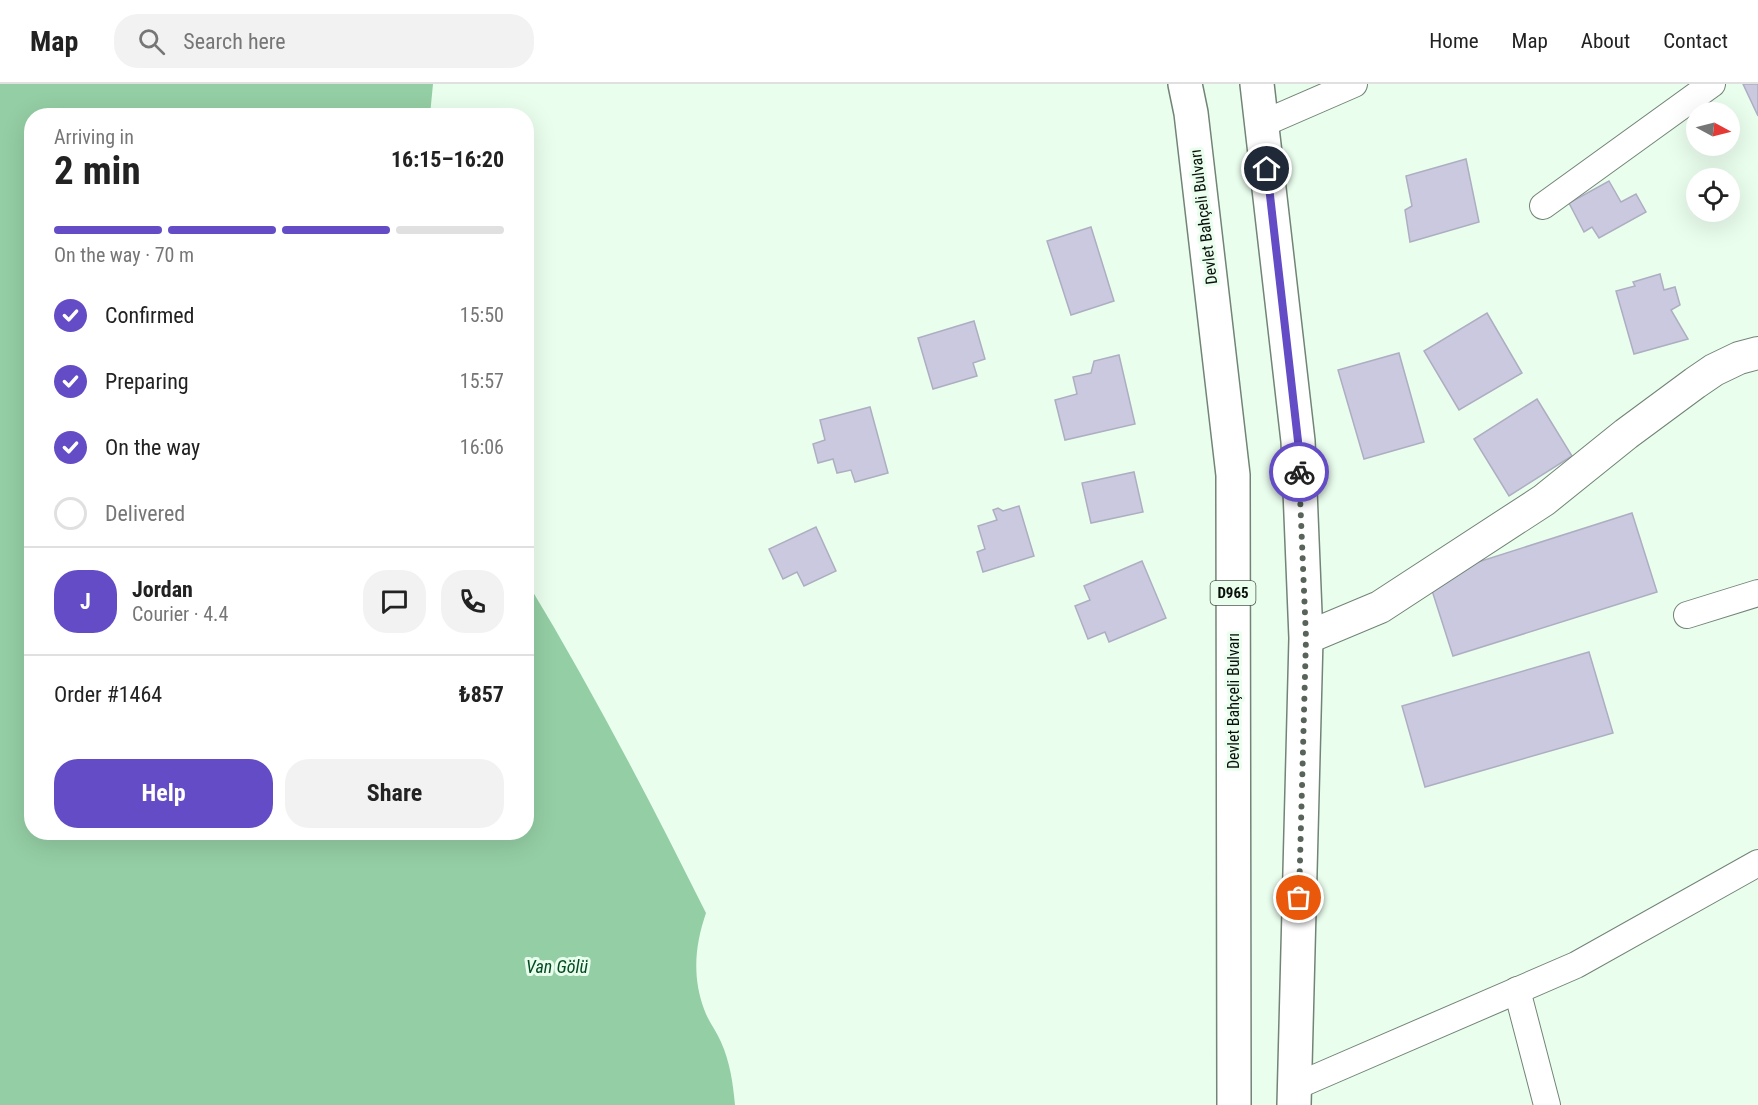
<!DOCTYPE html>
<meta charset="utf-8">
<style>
:root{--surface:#fff;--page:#f2f2f2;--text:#222;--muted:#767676;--line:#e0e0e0;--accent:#634cc5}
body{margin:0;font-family:"Roboto Condensed",sans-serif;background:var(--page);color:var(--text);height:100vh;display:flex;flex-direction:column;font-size:22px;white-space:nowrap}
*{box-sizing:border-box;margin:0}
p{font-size:20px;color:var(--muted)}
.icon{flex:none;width:33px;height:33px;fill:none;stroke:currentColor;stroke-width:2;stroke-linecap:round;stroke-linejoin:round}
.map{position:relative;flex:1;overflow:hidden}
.side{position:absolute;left:24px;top:24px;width:510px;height:732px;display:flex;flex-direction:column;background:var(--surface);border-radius:24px;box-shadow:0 6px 24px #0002}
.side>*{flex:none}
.needle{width:39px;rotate:97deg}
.fabs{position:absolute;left:1686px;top:18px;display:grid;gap:12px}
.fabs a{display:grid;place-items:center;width:54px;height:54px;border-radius:50%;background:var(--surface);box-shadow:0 6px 24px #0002;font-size:30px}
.pin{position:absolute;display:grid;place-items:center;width:51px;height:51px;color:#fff;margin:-26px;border:3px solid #fff;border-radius:50%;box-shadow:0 2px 6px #0007}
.courier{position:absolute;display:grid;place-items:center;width:60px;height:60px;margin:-30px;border:4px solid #634cc5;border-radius:50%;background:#fff;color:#222;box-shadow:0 2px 8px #0007}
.headline em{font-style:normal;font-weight:700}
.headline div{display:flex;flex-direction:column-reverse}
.headline{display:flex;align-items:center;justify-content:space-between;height:102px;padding:0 30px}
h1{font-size:39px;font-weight:700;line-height:45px}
.bar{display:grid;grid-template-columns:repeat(4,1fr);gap:9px 6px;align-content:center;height:72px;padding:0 30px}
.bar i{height:8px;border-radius:4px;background:var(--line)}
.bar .active{background:var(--accent)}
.bar p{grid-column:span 4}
.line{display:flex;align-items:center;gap:15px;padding:0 30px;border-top:2px solid var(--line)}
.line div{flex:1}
.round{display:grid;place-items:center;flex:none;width:63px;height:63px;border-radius:24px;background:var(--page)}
ol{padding:0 30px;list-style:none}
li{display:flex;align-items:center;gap:18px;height:66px}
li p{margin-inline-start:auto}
li .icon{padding:6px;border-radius:50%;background:var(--accent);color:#fff;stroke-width:4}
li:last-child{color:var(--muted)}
li i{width:33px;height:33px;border:3px solid var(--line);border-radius:50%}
.primary-button{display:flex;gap:12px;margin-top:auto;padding:12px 30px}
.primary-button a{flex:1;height:69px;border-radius:24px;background:var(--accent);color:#fff;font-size:24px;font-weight:700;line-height:69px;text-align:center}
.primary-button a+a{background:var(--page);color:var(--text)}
header{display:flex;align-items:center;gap:36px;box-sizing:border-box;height:84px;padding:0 30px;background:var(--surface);border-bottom:2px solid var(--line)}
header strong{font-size:28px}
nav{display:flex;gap:33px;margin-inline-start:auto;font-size:21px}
.search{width:420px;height:54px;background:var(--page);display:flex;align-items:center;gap:15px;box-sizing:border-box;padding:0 21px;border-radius:24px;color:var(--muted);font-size:22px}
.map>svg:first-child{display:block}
</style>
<header>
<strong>Map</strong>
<div class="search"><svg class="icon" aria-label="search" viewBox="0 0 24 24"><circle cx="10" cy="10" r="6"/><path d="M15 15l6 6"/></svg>Search here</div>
<nav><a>Home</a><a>Map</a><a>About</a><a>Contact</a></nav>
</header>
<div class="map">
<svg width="1758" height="1021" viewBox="0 0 1758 1021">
<rect width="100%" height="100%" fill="#eafeee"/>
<path fill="#94cea4" d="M0,0H433L430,31L32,32V748H526L527,498C592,605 650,717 706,829C695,861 692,892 704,925C708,937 716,946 721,958C730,978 733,999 735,1021H0Z"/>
<g fill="#cac9df" stroke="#aeaec2" stroke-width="1.5">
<path d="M1743,0H1758V32Z"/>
<path d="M1466,75L1479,138L1410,158L1405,126L1412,122L1406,92Z"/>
<path d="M1609,97L1621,118L1636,110L1646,128L1599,154L1592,143L1584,148L1569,119Z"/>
<path d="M1091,143L1114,217L1071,231L1047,157Z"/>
<path d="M1660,190L1664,206L1675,203L1680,221L1671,226L1688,255L1634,270L1616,207L1635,202L1633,198Z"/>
<path d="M1487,229L1522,289L1459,326L1424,267Z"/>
<path d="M974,237L985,275L973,279L977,292L933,305L918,254Z"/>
<path d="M1399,269L1424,358L1364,375L1338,286Z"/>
<path d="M1119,271L1135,340L1065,356L1055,316L1077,310L1073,293L1091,289L1094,277Z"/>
<path d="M1537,315L1572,372L1509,412L1474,355Z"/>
<path d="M870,323L888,389L855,398L851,386L837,389L833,375L818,379L813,360L825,356L820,336Z"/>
<path d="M1134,388L1143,428L1091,439L1082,399Z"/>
<path d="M1019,422L1034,472L983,488L977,468L985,465L978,442L997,436L993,426L998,424L1003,427Z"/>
<path d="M1632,429L1657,508L1453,572L1428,494Z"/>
<path d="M816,443L836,487L804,502L797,488L783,495L769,465Z"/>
<path d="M1142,477L1166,534L1109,558L1105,548L1088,555L1075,522L1090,516L1084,502Z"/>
<path d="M1589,568L1613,649L1425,703L1402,622Z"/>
</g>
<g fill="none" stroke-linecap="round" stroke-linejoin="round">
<g stroke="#728476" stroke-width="28">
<g id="minor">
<path d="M1262,40L1354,0"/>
<path d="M1543,122L1712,0"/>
<path d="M1687,531L1758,509"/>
<path d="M1517,906L1547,1021"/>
<path d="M1294,1003L1576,881L1758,779"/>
</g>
</g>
<g stroke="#728476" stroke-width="34">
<path id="tertiary" d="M1306,554L1380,523L1544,416L1626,350L1695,299L1714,286L1739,274L1758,269"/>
</g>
<g stroke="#728476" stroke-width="36">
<g id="trunk">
<path d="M1185,0L1191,29L1233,391L1234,1021"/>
<path d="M1257,0L1298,357L1306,554L1294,1021"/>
</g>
</g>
<use href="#minor" stroke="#fff" stroke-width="26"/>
<use href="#tertiary" stroke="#fff" stroke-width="32"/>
<use href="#trunk" stroke="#fff" stroke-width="33"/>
</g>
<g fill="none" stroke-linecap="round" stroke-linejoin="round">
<path stroke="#58635a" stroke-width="6" stroke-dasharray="0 10.8" d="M1299,388L1306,554L1299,814"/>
<path stroke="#634cc5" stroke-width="8" d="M1267,85L1298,357L1299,388"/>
</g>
<g text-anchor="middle" stroke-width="6" stroke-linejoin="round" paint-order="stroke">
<rect fill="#eafeee" stroke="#4c574f" stroke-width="1.5" x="1210.5" y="497" width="45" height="24" rx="4.5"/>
<g font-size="15" font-weight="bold" fill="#09100b">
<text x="1233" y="514">D965</text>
</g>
<g font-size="16" fill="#09100b" stroke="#eafeee">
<text transform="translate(1203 133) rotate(-97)" y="6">Devlet Bahçeli Bulvarı</text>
<text transform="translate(1233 617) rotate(-90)" y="6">Devlet Bahçeli Bulvarı</text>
</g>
<g font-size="18" font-style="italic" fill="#034b24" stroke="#eafeee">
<text x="557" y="889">Van Gölü</text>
</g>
</g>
</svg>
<div class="fabs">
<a><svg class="needle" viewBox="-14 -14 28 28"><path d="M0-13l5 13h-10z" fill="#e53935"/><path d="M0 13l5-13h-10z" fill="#767676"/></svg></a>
<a><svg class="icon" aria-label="locate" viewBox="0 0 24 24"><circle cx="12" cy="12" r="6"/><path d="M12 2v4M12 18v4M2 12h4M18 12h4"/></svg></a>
</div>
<div class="pin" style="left:1299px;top:814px;background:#ea580c"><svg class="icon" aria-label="bag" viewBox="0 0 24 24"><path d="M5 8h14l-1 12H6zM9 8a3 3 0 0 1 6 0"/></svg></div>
<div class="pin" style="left:1267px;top:85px;background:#1f2937"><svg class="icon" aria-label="home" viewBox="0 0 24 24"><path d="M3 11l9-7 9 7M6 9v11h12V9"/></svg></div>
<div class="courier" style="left:1299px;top:388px"><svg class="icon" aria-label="bike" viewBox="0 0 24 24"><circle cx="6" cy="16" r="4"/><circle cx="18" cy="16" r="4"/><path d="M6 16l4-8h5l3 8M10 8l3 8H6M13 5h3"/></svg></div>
<section class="side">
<div class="headline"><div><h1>2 min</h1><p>Arriving in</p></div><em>16:15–16:20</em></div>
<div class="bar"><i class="active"></i><i class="active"></i><i class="active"></i><i></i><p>On the way · 70 m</p></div>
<ol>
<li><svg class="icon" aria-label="check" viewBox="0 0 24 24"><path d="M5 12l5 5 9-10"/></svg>Confirmed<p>15:50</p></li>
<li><svg class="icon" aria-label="check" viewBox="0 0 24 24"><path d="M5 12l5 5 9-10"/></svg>Preparing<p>15:57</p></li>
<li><svg class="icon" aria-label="check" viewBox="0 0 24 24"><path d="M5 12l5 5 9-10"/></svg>On the way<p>16:06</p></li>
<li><i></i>Delivered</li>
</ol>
<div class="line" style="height:108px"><b class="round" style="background:var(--accent);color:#fff">J</b><div><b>Jordan</b><p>Courier · 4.4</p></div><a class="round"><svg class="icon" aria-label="chat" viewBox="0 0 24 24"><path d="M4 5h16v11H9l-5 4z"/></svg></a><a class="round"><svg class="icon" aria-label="phone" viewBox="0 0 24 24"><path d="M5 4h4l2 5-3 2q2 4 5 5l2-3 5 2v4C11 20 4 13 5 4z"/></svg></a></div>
<div class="line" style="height:78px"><div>Order #1464</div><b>₺857</b></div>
<div class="primary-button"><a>Help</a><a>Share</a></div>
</section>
</div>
